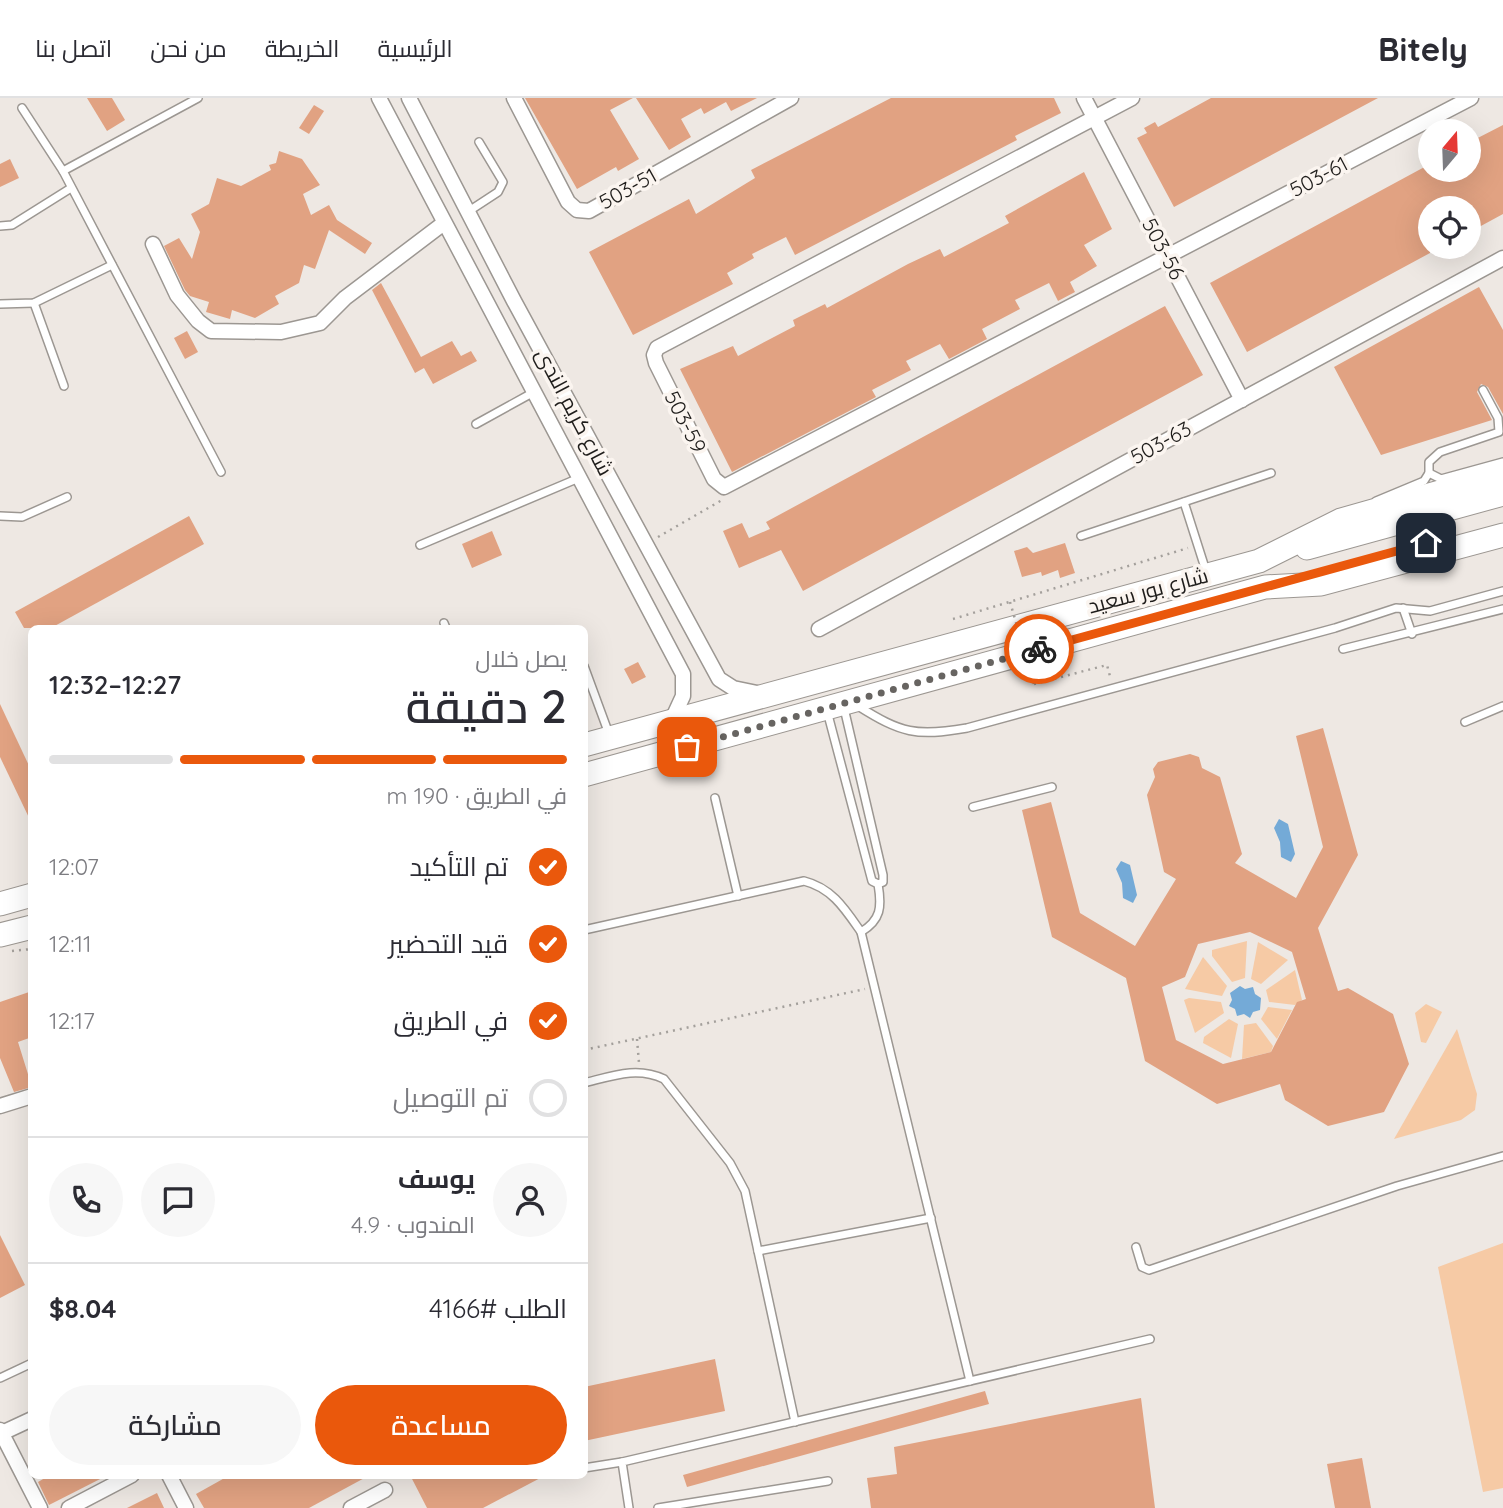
<!DOCTYPE html>
<html lang="ar">
<meta charset="utf-8">
<style>
:root{--surface:#fff;--page:#f7f7f7;--text:#2b2b33;--muted:#7c7c81;--line:#e1e1e2;--accent:#ea580c}
body{margin:0;font-family:Quicksand,Cairo,sans-serif;background:var(--page);color:var(--text);direction:rtl;height:100vh;display:flex;flex-direction:column;font-size:26px;white-space:nowrap}
*{box-sizing:border-box;margin:0}
p{font-size:23px;color:var(--muted)}
.icon{flex:none;width:38px;height:38px;fill:none;stroke:currentColor;stroke-width:2;stroke-linecap:round;stroke-linejoin:round}
.map{position:relative;flex:1;overflow:hidden;direction:ltr}
.details{position:absolute;left:28px;top:527px;width:560px;height:854px;display:flex;flex-direction:column;background:var(--surface);border-radius:10px;box-shadow:0 7px 28px #0002;direction:rtl}
.details>*{flex:none}
.needle{width:46px;rotate:19deg}
.buttons{position:absolute;left:1418px;top:21px;display:grid;gap:14px}
.buttons a{display:grid;place-items:center;width:63px;height:63px;border-radius:50%;background:var(--surface);box-shadow:0 7px 28px #0002;font-size:35px}
.pin{position:absolute;display:grid;place-items:center;width:60px;height:60px;color:#fff;margin:-30px;border-radius:14px;box-shadow:0 4px 10px #0006}
.courier{position:absolute;display:grid;place-items:center;width:70px;height:70px;margin:-35px;border:5px solid #ea580c;border-radius:50%;background:#fff;color:#222;box-shadow:0 2px 9px #0007}
.headline em{font-style:normal;font-weight:600}
.headline div{display:flex;flex-direction:column-reverse}
.headline{display:flex;align-items:center;justify-content:space-between;height:119px;padding:0 21px}
h1{font-size:46px;font-weight:600;line-height:52px}
.bar{display:grid;grid-template-columns:repeat(4,1fr);gap:10px 7px;align-content:center;height:84px;padding:0 21px}
.bar i{height:9px;border-radius:5px;background:var(--line)}
.bar .current{background:var(--accent)}
.bar p{grid-column:span 4}
.line{display:flex;align-items:center;gap:18px;padding:0 21px;border-top:2px solid var(--line)}
.line div{flex:1}
.round{display:grid;place-items:center;flex:none;width:74px;height:74px;border-radius:37px;background:var(--page)}
ol{padding:0 21px;list-style:none}
li{display:flex;align-items:center;gap:21px;height:77px}
li p{margin-inline-start:auto}
li .icon{padding:7px;border-radius:50%;background:var(--accent);color:#fff;stroke-width:4}
li:last-child{color:var(--muted)}
li i{width:38px;height:38px;border:4px solid var(--line);border-radius:50%}
.primary-button{display:flex;gap:14px;margin-top:auto;padding:14px 21px}
.primary-button a{flex:1;height:80px;border-radius:42px;background:var(--accent);color:#fff;font-size:28px;font-weight:600;line-height:80px;text-align:center}
.primary-button a+a{background:var(--page);color:var(--text)}
header{display:flex;align-items:center;gap:42px;box-sizing:border-box;height:98px;padding:0 35px;background:var(--surface);border-bottom:2px solid var(--line)}
header strong{font-size:33px}
nav{display:flex;gap:38px;margin-inline-start:auto;font-size:24px}
.map>svg:first-child{display:block}
</style>
<header>
<strong>Bitely</strong>
<nav><a>الرئيسية</a><a>الخريطة</a><a>من نحن</a><a>اتصل بنا</a></nav>
</header>
<div class="map">
<svg width="1503" height="1410" viewBox="0 0 1503 1410">
<rect width="100%" height="100%" fill="#eee8e3"/>
<g fill="#f6caa5">
<path d="M1247,843L1245,880L1232,884L1212,858V852Z"/>
<path d="M1258,844L1288,862L1261,886L1251,881Z"/>
<path d="M1203,859L1227,888L1222,898L1185,891Z"/>
<path d="M1295,872L1302,902L1295,907L1269,904L1266,892Z"/>
<path d="M1189,900L1221,904L1224,915L1195,935L1184,902Z"/>
<path d="M1426,906L1442,914L1426,945L1421,944L1415,915Z"/>
<path d="M1268,909L1292,912L1277,941L1261,921Z"/>
<path d="M1229,921L1238,926L1231,960L1203,945L1204,939Z"/>
<path d="M1256,925L1273,948L1271,954L1242,961L1244,927Z"/>
<path d="M1457,931L1477,996L1475,1012L1461,1022L1394,1041Z"/>
<path d="M1503,1145V1390L1483,1394L1438,1169Z"/>
</g>
<g fill="#74aad7">
<path d="M1279,721L1288,726L1295,756L1291,764L1281,759L1280,744L1274,730Z"/>
<path d="M1121,763L1130,767L1137,797L1133,805L1123,800L1122,785L1116,771Z"/>
<path d="M1240,888L1245,891L1253,889L1255,896L1261,900L1260,912L1253,914L1250,920L1244,916L1237,918L1235,911L1229,908L1232,902L1230,895Z"/>
</g>
<g fill="#e1a282" fill-rule="evenodd">
<path d="M87,0H112L125,22L107,33Z"/>
<path d="M525,0H633L610,12L639,61L618,73L616,69L577,91Z"/>
<path d="M636,0H757L731,13L726,4L704,16L701,10L681,21L691,39L669,52Z"/>
<path d="M891,0H1054L1061,15L1015,38L1017,42L795,157L786,139L752,156L754,160L727,175L733,186L633,237L589,154L689,101L696,116L755,80L751,72Z"/>
<path d="M1211,0H1378L1174,109L1137,40L1147,35L1144,30L1155,24L1158,29Z"/>
<path d="M314,7L324,13L309,36L299,30Z"/>
<path d="M1503,27V116L1468,135V110H1430V155L1247,254L1210,185L1430,66V72H1468V45Z"/>
<path d="M279,53L302,61L320,87L303,96L311,117L329,107L337,122L372,145L365,156L329,132L315,171L304,167L299,185L275,198L279,206L255,220L232,212L230,221L206,214L209,204L190,198L185,192L164,148L179,140L192,161L200,134L191,116L209,106L217,80L241,88L271,72L269,67L276,65Z"/>
<path d="M10,61L19,80L0,89V66Z"/>
<path d="M1084,74L1112,131L1084,147L1097,168L1070,184L1075,194L1058,203L1049,185L1015,202L1020,211L982,231L987,241L949,261L940,246L906,263L911,272L872,292L876,299L732,374L680,271L733,248L738,258L795,228L793,222L825,206L827,210L908,166L940,151L944,159L1009,125L1005,118Z"/>
<path d="M381,185L421,259L452,243L461,258L471,253L477,263L433,286L424,270L415,275L372,192Z"/>
<path d="M1479,189L1503,232V316L1488,289L1481,286L1477,294L1492,322L1381,357L1334,269Z"/>
<path d="M1165,208L1203,277L803,493L781,452L739,470L723,433L742,425L749,440L770,431L766,424Z"/>
<path d="M187,233L198,254L185,261L174,240Z"/>
<path d="M189,418L204,446L51,530H24L15,514Z"/>
<path d="M492,433L502,457L472,470L462,446Z"/>
<path d="M1065,445L1075,475L1060,480L1058,472L1042,478L1041,474L1022,479L1014,453L1027,449L1033,455Z"/>
<path d="M638,564L646,579L632,586L624,571Z"/>
<path d="M0,606L32,674V726L0,659Z"/>
<path d="M1323,630L1358,757L1318,830L1338,893L1348,890L1393,916L1409,966L1384,1014L1328,1028L1285,1002L1280,986L1217,1006L1145,963L1126,880L1052,839L1022,712L1051,704L1080,815L1135,848L1176,781L1164,774L1147,697L1155,679L1153,671L1158,664L1190,656L1199,659L1202,670L1220,679L1242,756L1235,765L1296,800L1323,749L1296,638ZM1250,834L1292,854L1306,901L1297,904L1271,954L1223,966L1176,942L1162,889L1185,879L1198,846Z"/>
<path d="M32,893V939L18,944L32,989L14,994L0,960V904Z"/>
<path d="M0,1137L25,1187L0,1200Z"/>
<path d="M715,1261L725,1313L584,1343V1289Z"/>
<path d="M985,1293L989,1306L687,1389L683,1377Z"/>
<path d="M1141,1300L1155,1410H871L867,1380L897,1376L894,1349Z"/>
<path d="M1362,1360L1371,1410H1335L1327,1366Z"/>
<path d="M50,1377H108L49,1407L38,1384Z"/>
<path d="M230,1377H370L309,1410H204L196,1396Z"/>
<path d="M410,1377H546L483,1410H427Z"/>
<path d="M157,1395L164,1410H127Z"/>
</g>
<g fill="none" stroke-linecap="round" stroke-linejoin="round">
<g stroke="#9c9792" stroke-width="10">
<g id="service">
<path d="M22,10L63,73L221,374"/>
<path d="M63,73L198,0"/>
<path d="M469,113L498,94L503,84L479,44"/>
<path d="M0,128L12,127L71,90"/>
<path d="M34,205L64,288"/>
<path d="M0,206L34,205L112,167"/>
<path d="M476,326L534,294"/>
<path d="M1429,375L1441,381L1503,364"/>
<path d="M1376,403L1424,383L1429,375V364L1440,354L1499,334L1498,320L1483,292"/>
<path d="M1184,404L1206,473"/>
<path d="M0,418L22,419L67,399"/>
<path d="M1081,438L1271,375"/>
<path d="M420,447L579,380"/>
<path d="M1403,510L1412,536"/>
<path d="M444,525L446,530"/>
<path d="M1343,551L1503,511"/>
<path d="M584,568L609,636"/>
<path d="M858,608C901,635 916,639 967,630L1335,530L1396,510L1430,513L1503,493"/>
<path d="M844,610L883,777V784L878,786"/>
<path d="M827,613L872,783L878,786C882,809 881,822 861,834"/>
<path d="M1465,624L1503,608"/>
<path d="M715,700L738,798"/>
<path d="M973,709L1052,689"/>
<path d="M584,832L804,783C832,790 845,811 861,834L970,1283"/>
<path d="M584,985C612,978 637,968 664,981L730,1065L745,1093L795,1324"/>
<path d="M1136,1149L1142,1169L1149,1172L1397,1088L1503,1058"/>
<path d="M758,1153L931,1120"/>
<path d="M0,1280L32,1265"/>
<path d="M584,1370L622,1364"/>
<path d="M629,1410L622,1364L1150,1241"/>
<path d="M658,1410L828,1383"/>
</g>
</g>
<g stroke="#9c9792" stroke-width="17">
<g id="minor">
<path d="M379,0L683,576V598L671,624"/>
<path d="M409,0L514,203L719,581L733,590L762,596"/>
<path d="M514,0L568,104L577,112L589,113L791,0"/>
<path d="M1084,0L1242,302"/>
<path d="M1132,0L657,250L654,257L656,265L714,381L724,389L1471,0"/>
<path d="M153,146L177,197L198,223L211,233L281,234L320,225L345,200L444,125"/>
<path d="M819,531L1503,160"/>
<path d="M0,1008L32,998"/>
<path d="M0,1332L40,1410"/>
<path d="M2,1335L32,1321"/>
<path d="M169,1377L186,1410"/>
<path d="M69,1410L132,1377"/>
<path d="M351,1410L385,1392"/>
</g>
</g>
<g stroke="#9c9792" stroke-width="25">
<g id="primary">
<path d="M1307,450L1503,396"/>
<path d="M584,647L1259,463L1341,422L1503,376"/>
<path d="M584,677L1265,489L1321,486L1503,437"/>
<path d="M0,806L32,797"/>
<path d="M0,837L32,829"/>
</g>
</g>
<g stroke="#a4a09c" stroke-width="2.5" stroke-dasharray="2 5" stroke-linecap="butt">
<path d="M658,439L722,402"/>
<path d="M953,521L1188,450"/>
<path d="M1034,586L1107,567L1111,582"/>
<path d="M12,853L32,851"/>
<path d="M637,941L639,965"/>
<path d="M584,952L865,891"/>
</g>
<use href="#service" stroke="#fff" stroke-width="7"/>
<use href="#minor" stroke="#fff" stroke-width="14"/>
<use href="#primary" stroke="#fff" stroke-width="23"/>
<path stroke="#a4a09c" stroke-width="2.5" stroke-dasharray="2 5" stroke-linecap="butt" d="M1010,504L1034,586"/>
</g>
<g fill="none" stroke-linecap="round" stroke-linejoin="round">
<path stroke="#676461" stroke-width="7" stroke-dasharray="0 12.6" d="M687,649L1039,551"/>
<path stroke="#ea580c" stroke-width="9" d="M1039,551L1426,445"/>
</g>
<g text-anchor="middle" stroke-width="7" stroke-linejoin="round" paint-order="stroke">
<g font-size="21" fill="#1f1d1b" stroke="#fbf5f0">
<text transform="translate(1319 79) rotate(-28)" y="7">503-61</text>
<text transform="translate(628 91) rotate(-29)" y="7">503-51</text>
<text transform="translate(1163 151) rotate(62)" y="7">503-56</text>
<text transform="translate(574 314) rotate(62)" y="7">شارع كريم الندى</text>
<text transform="translate(685 324) rotate(63)" y="7">503-59</text>
<text transform="translate(1161 345) rotate(-29)" y="7">503-63</text>
<text transform="translate(1148 493) rotate(-15)" y="7">شارع بور سعيد</text>
</g>
</g>
</svg>
<div class="buttons">
<a><svg class="needle" viewBox="-14 -14 28 28"><path d="M0-13l5 13h-10z" fill="#e53935"/><path d="M0 13l5-13h-10z" fill="#7c7c81"/></svg></a>
<a><svg class="icon" aria-label="locate" viewBox="0 0 24 24"><circle cx="12" cy="12" r="6"/><path d="M12 2v4M12 18v4M2 12h4M18 12h4"/></svg></a>
</div>
<div class="pin" style="left:687px;top:649px;background:#ea580c"><svg class="icon" aria-label="bag" viewBox="0 0 24 24"><path d="M5 8h14l-1 12H6zM9 8a3 3 0 0 1 6 0"/></svg></div>
<div class="pin" style="left:1426px;top:445px;background:#1f2937"><svg class="icon" aria-label="home" viewBox="0 0 24 24"><path d="M3 11l9-7 9 7M6 9v11h12V9"/></svg></div>
<div class="courier" style="left:1039px;top:551px"><svg class="icon" aria-label="bike" viewBox="0 0 24 24"><circle cx="6" cy="16" r="4"/><circle cx="18" cy="16" r="4"/><path d="M6 16l4-8h5l3 8M10 8l3 8H6M13 5h3"/></svg></div>
<section class="details">
<div class="headline"><div><h1>2 دقيقة</h1><p>يصل خلال</p></div><em>12:27–12:32</em></div>
<div class="bar"><i class="current"></i><i class="current"></i><i class="current"></i><i></i><p>في الطريق · 190 m</p></div>
<ol>
<li><svg class="icon" aria-label="check" viewBox="0 0 24 24"><path d="M5 12l5 5 9-10"/></svg>تم التأكيد<p>12:07</p></li>
<li><svg class="icon" aria-label="check" viewBox="0 0 24 24"><path d="M5 12l5 5 9-10"/></svg>قيد التحضير<p>12:11</p></li>
<li><svg class="icon" aria-label="check" viewBox="0 0 24 24"><path d="M5 12l5 5 9-10"/></svg>في الطريق<p>12:17</p></li>
<li><i></i>تم التوصيل</li>
</ol>
<div class="line" style="height:126px"><a class="round"><svg class="icon" aria-label="person" viewBox="0 0 24 24"><circle cx="12" cy="8" r="4"/><path d="M4 21q1-7 8-7t8 7"/></svg></a><div><b>يوسف</b><p>المندوب · 4.9</p></div><a class="round"><svg class="icon" aria-label="chat" viewBox="0 0 24 24"><path d="M4 5h16v11H9l-5 4z"/></svg></a><a class="round"><svg class="icon" aria-label="phone" viewBox="0 0 24 24"><path d="M5 4h4l2 5-3 2q2 4 5 5l2-3 5 2v4C11 20 4 13 5 4z"/></svg></a></div>
<div class="line" style="height:91px"><div>الطلب #4166</div><b>$8.04</b></div>
<div class="primary-button"><a>مساعدة</a><a>مشاركة</a></div>
</section>
</div>
